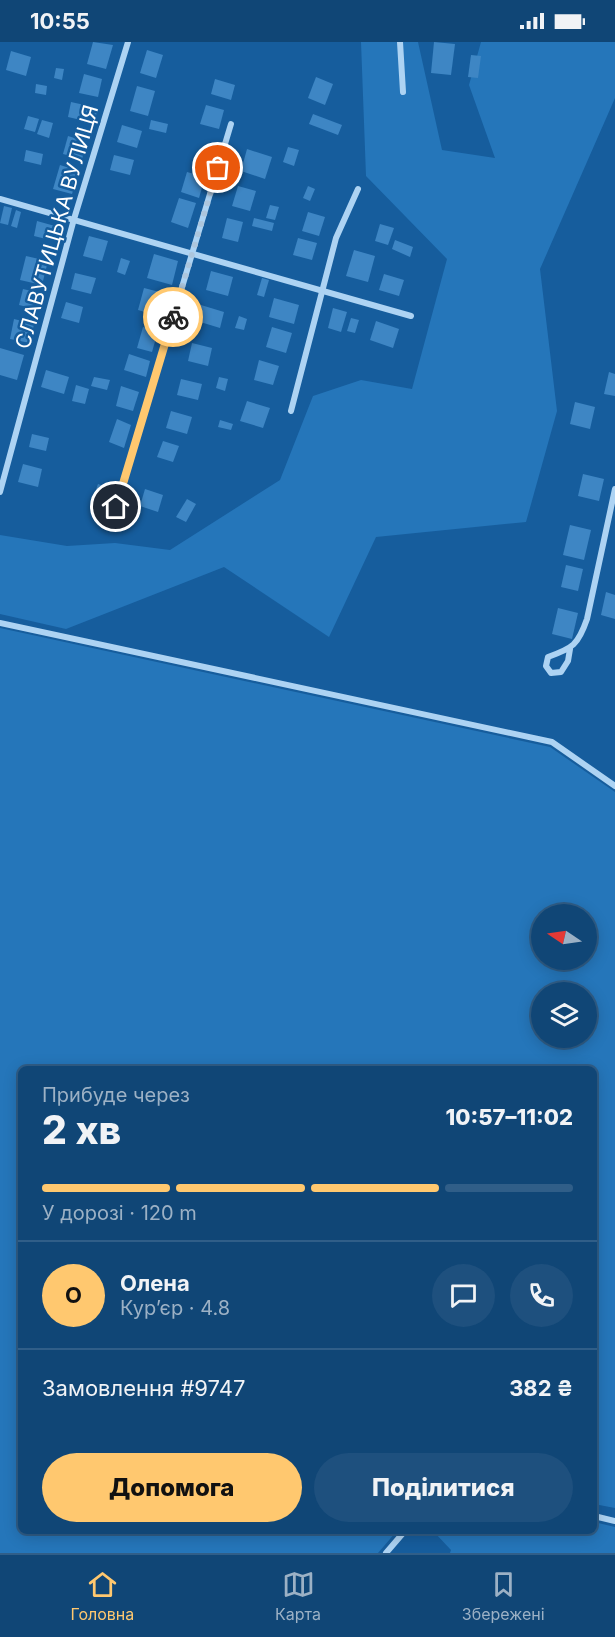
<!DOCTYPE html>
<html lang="uk">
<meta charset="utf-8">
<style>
:root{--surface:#104676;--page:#1e507e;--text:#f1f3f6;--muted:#9cb1c5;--line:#305e88;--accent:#ffc86f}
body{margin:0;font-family:Inter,sans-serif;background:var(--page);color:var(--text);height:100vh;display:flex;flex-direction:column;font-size:22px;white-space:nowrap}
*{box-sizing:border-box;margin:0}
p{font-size:20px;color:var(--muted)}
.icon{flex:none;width:33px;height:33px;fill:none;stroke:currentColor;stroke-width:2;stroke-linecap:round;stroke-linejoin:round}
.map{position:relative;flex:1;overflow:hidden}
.side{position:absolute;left:18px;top:1024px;width:579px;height:468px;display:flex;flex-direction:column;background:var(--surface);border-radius:9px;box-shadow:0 3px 15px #0003,0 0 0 2px var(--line)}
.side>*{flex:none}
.needle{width:39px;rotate:283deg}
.fabs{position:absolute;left:531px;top:862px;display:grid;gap:12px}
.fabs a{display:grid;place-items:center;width:66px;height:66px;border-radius:50%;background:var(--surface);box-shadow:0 3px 15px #0003,0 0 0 2px var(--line);font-size:30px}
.pin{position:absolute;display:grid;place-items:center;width:51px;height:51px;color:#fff;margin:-26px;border:3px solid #fff;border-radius:50%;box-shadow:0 2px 6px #0007}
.courier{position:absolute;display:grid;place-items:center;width:60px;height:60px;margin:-30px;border:4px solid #ffc86f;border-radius:50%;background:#fff;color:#222;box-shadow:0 2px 8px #0007}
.head em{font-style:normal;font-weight:800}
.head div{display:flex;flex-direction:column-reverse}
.head{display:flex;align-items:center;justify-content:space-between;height:102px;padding:0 24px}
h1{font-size:39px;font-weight:800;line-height:45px}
.bar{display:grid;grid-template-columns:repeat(4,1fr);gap:9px 6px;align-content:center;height:72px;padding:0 24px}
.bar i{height:8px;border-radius:4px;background:var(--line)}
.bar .selected{background:var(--accent)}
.bar p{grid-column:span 4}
.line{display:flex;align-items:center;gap:15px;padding:0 24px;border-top:2px solid var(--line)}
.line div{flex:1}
.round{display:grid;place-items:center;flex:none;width:63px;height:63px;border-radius:32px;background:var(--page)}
.primary-button{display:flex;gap:12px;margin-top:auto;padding:12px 24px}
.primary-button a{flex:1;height:69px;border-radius:36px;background:var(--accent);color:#111;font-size:24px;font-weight:800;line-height:69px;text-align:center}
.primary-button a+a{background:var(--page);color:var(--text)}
.status{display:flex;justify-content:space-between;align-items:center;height:42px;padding:0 30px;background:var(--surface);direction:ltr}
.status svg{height:16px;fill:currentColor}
.menu{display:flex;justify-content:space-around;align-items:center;height:84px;border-top:2px solid var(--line);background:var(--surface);font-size:16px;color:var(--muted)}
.menu a{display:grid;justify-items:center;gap:3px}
.menu .selected{color:var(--accent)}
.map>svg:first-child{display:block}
</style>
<div class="status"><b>10:55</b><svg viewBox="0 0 49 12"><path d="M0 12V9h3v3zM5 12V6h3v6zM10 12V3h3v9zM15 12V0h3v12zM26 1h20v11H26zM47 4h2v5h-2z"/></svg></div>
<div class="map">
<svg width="615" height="1511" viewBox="0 0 615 1511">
<rect width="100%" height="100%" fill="#165d9d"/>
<g fill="#2576ba" fill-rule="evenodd">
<path d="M361,0H418L442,108L495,116L469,43L481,0H615V56L540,227L557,369L526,480L376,495L329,595L224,525L66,587L0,572V493L67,504L115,501L170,508L280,438L313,354L361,338L412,347L447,217L366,134Z"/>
<path d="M0,586L550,705L615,750V1466L594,1462V1028H21V1490H396L378,1511H0ZM542,873H586V918H542ZM542,951H586V996H542Z"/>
<path d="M594,1480L615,1485V1511H450L451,1508L434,1490H594Z"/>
</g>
<g fill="#3e86c4">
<path d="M93,0L113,3L106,27L87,22Z"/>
<path d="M434,0L455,2L451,33L431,31Z"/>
<path d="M147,8L163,13L156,36L140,31Z"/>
<path d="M11,9L31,15L26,34L6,28Z"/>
<path d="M471,13L481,14L478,36L468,35Z"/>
<path d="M56,26L64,27L62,38L54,36Z"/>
<path d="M84,32L102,37L98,55L79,51Z"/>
<path d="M316,35L333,42L325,63L308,56Z"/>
<path d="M215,37L235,43L231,58L211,52Z"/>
<path d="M36,42L47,44L46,53L35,51Z"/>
<path d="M137,44L155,49L148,74L130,69Z"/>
<path d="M71,60L98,66L94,81L68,75Z"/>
<path d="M206,63L224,68L219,87L200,82Z"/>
<path d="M313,72L342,83L338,93L309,82Z"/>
<path d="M28,74L39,77L35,90L24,87Z"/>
<path d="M42,78L53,81L49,96L37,92Z"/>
<path d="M151,78L168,82L166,91L149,87Z"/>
<path d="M122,83L142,89L137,106L117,100Z"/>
<path d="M68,94L87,100L82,117L63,112Z"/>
<path d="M288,105L299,108L294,124L283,120Z"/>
<path d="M247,107L272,115L265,137L241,129Z"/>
<path d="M26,108L43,112L41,123L24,119Z"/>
<path d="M114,113L134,118L130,133L110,128Z"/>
<path d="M60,123L79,129L72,152L53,147Z"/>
<path d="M187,130L205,135L199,156L181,150Z"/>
<path d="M238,144L256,149L250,169L232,164Z"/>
<path d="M308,144L315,147L310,159L303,156Z"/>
<path d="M179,156L196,161L188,186L171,180Z"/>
<path d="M270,163L279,165L275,178L266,176Z"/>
<path d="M4,164L12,166L8,183L0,181Z"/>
<path d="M16,168L21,170L17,186L11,184Z"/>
<path d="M308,170L325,175L319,194L302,189Z"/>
<path d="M227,176L243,180L238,200L222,196Z"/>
<path d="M254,176L274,181L272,189L252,184Z"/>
<path d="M37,179L62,186L58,200L34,194Z"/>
<path d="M380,182L394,186L388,203L375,199Z"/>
<path d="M89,194L108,199L102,219L83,214Z"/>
<path d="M298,196L317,201L312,218L293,213Z"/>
<path d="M395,198L413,205L410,215L392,207Z"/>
<path d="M354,208L375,214L368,240L346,234Z"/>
<path d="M154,212L178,219L172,243L147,236Z"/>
<path d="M26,214L48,219L42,243L20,238Z"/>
<path d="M121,216L130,219L125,233L117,230Z"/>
<path d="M211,229L233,235L228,254L206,248Z"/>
<path d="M75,231L96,236L91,252L71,247Z"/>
<path d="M384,232L404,238L399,254L379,248Z"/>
<path d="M262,236L269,238L264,255L257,253Z"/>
<path d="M144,246L171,253L165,276L138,268Z"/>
<path d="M23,247L44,252L40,268L19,263Z"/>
<path d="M274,256L299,263L294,282L269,275Z"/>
<path d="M66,260L83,265L79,281L61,276Z"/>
<path d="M201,263L224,270L220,286L197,279Z"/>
<path d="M333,266L347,270L341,290L328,286Z"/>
<path d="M239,274L247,277L244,288L235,286Z"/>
<path d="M351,276L359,278L355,291L347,289Z"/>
<path d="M14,277L34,282L30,301L10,297Z"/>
<path d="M376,279L399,287L393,306L370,298Z"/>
<path d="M143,285L158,289L152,310L137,306Z"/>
<path d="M272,285L292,291L286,311L266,305Z"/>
<path d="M192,301L212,306L208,324L188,319Z"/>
<path d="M0,306L24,313L17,338L0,333Z"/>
<path d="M129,312L150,319L146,335L124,328Z"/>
<path d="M259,318L279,324L273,343L254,338Z"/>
<path d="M46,328L69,335L64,352L41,345Z"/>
<path d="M609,330L615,332V354L604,352Z"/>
<path d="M94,335L110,338L107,348L91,344Z"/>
<path d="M219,335L228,337L225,349L216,346Z"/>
<path d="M181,337L202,342L198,358L177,353Z"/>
<path d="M76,343L89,347L85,362L72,359Z"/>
<path d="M121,344L139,350L133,369L116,364Z"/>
<path d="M247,359L270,366L263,386L240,379Z"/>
<path d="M575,360L595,365L590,387L570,382Z"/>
<path d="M171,369L192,375L187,392L166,386Z"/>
<path d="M117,377L131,383L124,406L109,400Z"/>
<path d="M220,378L233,382L231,388L218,385Z"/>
<path d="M32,392L49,396L46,409L29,405Z"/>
<path d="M163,399L179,404L173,420L157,415Z"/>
<path d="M23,422L42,427L38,445L18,440Z"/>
<path d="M583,432L604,437L599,459L578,454Z"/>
<path d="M98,442L112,447L105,470L90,465Z"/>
<path d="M145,447L163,453L158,470L140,464Z"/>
<path d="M187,457L196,462L186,480L176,475Z"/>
<path d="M570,483L591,488L584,518L563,513Z"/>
<path d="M566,523L583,527L578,549L561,545Z"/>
<path d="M606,550L615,553V577L601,573Z"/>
<path d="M558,566L578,571L572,597L552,592Z"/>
</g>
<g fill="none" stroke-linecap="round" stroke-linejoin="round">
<g stroke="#add3f3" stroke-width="6">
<path d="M400,0L403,50"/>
<path d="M0,157L411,274"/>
<path d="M291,369L336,196L358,147"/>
<path d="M0,450L74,177L128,0"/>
<path d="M116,465L231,82"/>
<path d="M0,581L552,700L615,744"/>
<path d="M570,607L568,619L561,630L551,631L546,624L548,615C573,606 578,603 587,577L615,447"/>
<path d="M594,1474L615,1479"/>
<path d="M386,1511L404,1490"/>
</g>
</g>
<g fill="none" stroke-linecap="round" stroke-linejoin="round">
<path stroke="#adc6dd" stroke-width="6" stroke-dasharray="0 10.8" d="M173,275L218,126"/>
<path stroke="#ffc86f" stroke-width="8" d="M116,465L173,275"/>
</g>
<g text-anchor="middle" stroke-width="5" stroke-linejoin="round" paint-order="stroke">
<g font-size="21" fill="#fff" stroke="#165d9d">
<text transform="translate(57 185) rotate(-74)" y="7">СЛАВУТИЦЬКА ВУЛИЦЯ</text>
</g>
</g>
</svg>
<div class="fabs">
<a><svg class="needle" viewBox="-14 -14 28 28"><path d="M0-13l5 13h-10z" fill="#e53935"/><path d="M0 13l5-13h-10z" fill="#9cb1c5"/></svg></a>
<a><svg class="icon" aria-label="layers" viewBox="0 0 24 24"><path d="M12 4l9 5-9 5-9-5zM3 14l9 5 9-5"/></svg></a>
</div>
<div class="pin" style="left:218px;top:126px;background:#ea580c"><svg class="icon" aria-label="bag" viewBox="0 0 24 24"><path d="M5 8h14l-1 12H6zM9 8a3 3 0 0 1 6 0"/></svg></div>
<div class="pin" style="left:116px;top:465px;background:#1f2937"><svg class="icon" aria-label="home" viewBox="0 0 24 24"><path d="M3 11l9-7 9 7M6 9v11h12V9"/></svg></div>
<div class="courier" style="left:173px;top:275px"><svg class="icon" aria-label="bike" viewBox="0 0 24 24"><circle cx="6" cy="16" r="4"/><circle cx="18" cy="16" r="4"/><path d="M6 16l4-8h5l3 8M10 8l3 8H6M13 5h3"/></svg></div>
<section class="side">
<div class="head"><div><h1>2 хв</h1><p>Прибуде через</p></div><em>10:57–11:02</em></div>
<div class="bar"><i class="selected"></i><i class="selected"></i><i class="selected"></i><i></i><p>У дорозі · 120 m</p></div>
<div class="line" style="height:108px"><b class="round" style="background:var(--accent);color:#111">О</b><div><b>Олена</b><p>Кур’єр · 4.8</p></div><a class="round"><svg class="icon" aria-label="chat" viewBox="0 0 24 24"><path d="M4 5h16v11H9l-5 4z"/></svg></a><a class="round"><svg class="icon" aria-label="phone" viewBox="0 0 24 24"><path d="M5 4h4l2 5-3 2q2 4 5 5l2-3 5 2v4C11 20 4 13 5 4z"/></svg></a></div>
<div class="line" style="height:78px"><div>Замовлення #9747</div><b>382 ₴</b></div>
<div class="primary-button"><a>Допомога</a><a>Поділитися</a></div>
</section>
</div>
<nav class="menu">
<a class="selected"><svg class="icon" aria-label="home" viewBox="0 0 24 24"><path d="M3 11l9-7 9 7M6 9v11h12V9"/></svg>Головна</a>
<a><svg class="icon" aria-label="map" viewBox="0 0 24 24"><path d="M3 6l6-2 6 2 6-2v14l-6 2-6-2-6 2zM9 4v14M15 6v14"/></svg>Карта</a>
<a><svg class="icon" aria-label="saved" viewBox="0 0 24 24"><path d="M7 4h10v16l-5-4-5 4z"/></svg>Збережені</a>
</nav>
